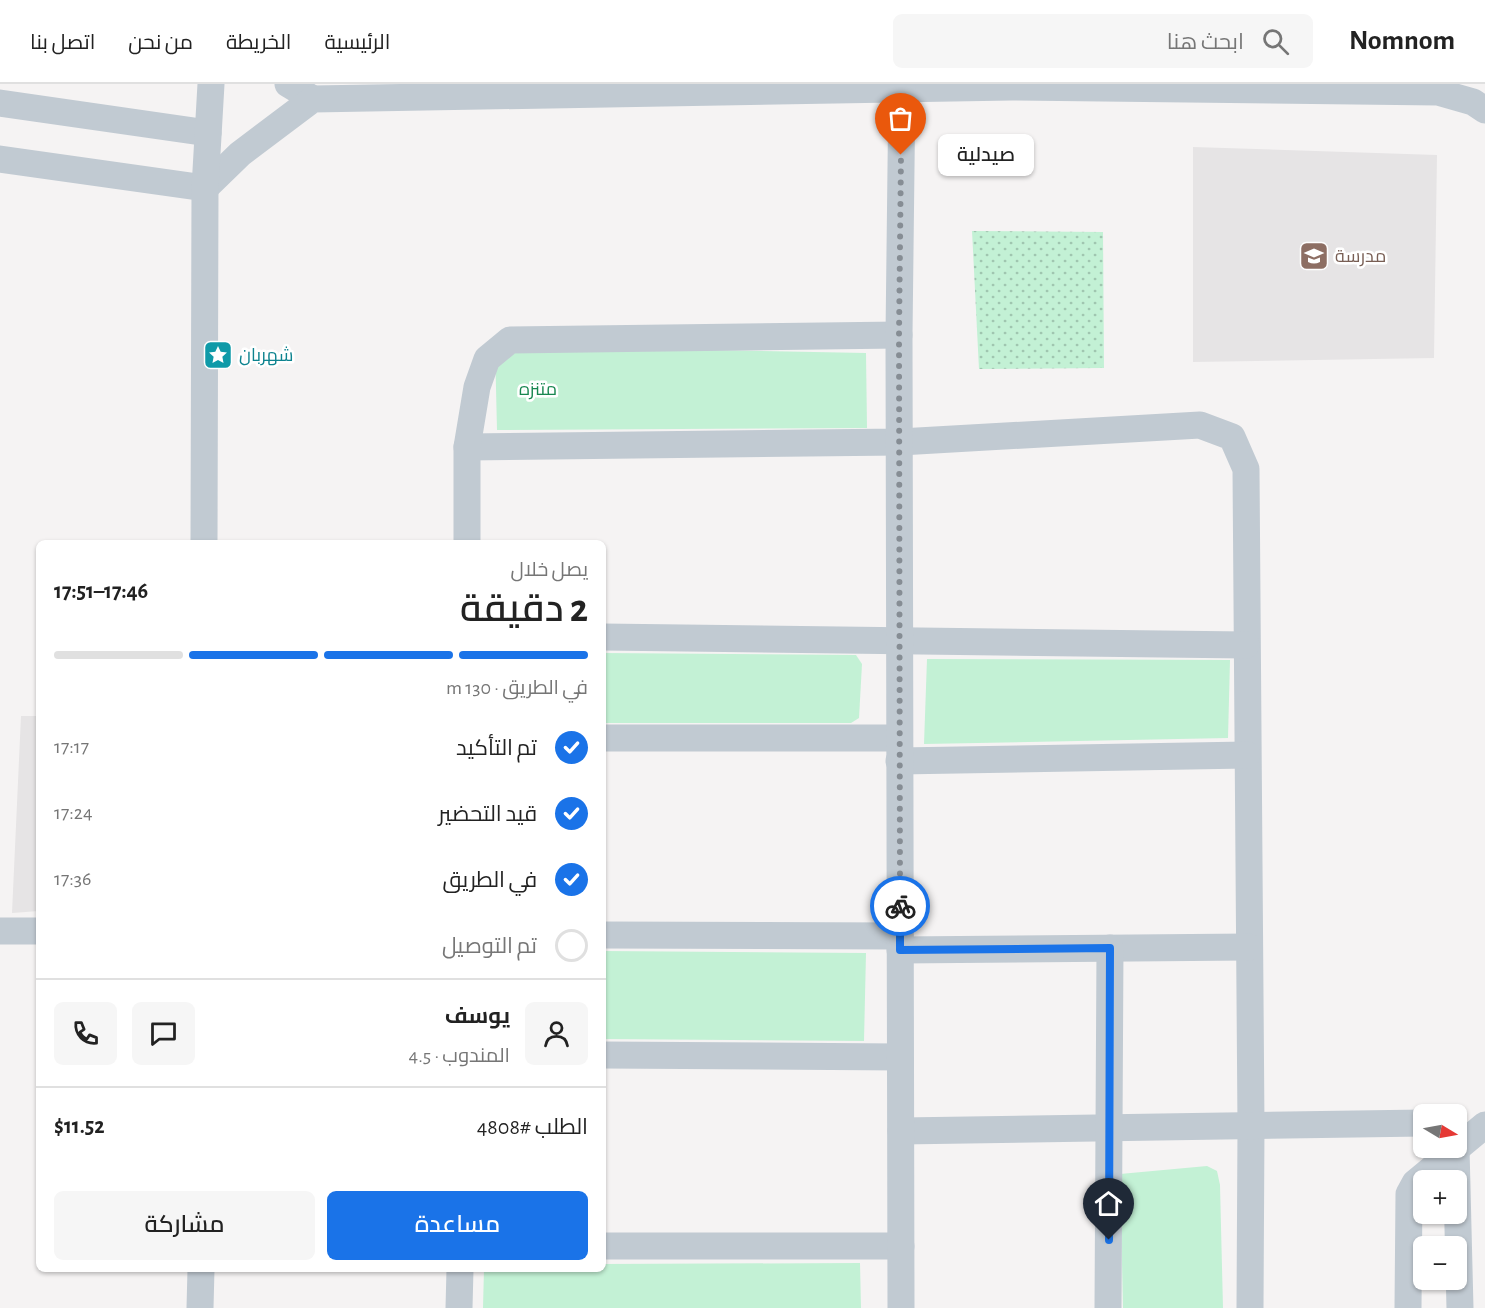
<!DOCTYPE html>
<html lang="ar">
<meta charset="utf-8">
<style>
:root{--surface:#fff;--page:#f6f6f6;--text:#222;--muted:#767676;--line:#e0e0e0;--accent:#1a73e8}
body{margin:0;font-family:"Alegreya Sans",Cairo,sans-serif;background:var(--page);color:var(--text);direction:rtl;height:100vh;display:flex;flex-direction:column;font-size:22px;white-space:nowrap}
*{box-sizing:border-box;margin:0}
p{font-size:20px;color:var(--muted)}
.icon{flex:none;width:33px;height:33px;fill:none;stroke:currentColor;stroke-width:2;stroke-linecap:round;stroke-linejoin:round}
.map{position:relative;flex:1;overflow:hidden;direction:ltr}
.details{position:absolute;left:36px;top:456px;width:570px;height:732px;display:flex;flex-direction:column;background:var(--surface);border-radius:9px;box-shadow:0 2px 4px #0004;direction:rtl}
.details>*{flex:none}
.needle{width:39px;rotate:100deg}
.buttons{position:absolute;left:1413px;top:1020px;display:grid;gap:12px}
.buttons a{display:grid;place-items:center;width:54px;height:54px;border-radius:9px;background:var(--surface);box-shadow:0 2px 4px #0004;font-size:30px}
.pin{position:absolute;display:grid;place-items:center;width:51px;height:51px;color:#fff;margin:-62px -26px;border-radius:50% 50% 50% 0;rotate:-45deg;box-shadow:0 0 6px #0007}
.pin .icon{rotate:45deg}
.courier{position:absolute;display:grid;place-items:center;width:60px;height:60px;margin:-30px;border:4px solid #1a73e8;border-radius:50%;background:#fff;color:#222;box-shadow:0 2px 8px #0007}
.bubble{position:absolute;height:42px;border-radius:9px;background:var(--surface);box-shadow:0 2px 4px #0004;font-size:20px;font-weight:600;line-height:42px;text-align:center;direction:rtl}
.head em{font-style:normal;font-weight:600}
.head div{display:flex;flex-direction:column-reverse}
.head{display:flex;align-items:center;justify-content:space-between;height:102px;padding:0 18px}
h1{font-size:39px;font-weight:600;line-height:45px}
.bar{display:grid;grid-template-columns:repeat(4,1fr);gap:9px 6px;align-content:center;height:72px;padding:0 18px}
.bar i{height:8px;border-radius:4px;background:var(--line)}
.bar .on{background:var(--accent)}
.bar p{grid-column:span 4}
.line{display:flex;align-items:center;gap:15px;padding:0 18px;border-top:2px solid var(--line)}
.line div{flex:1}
.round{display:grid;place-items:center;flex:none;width:63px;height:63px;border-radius:9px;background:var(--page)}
ol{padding:0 18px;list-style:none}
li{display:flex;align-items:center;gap:18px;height:66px}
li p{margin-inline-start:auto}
li .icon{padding:6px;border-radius:50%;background:var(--accent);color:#fff;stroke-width:4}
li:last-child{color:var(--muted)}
li i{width:33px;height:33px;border:3px solid var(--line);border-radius:50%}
.action{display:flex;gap:12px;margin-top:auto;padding:12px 18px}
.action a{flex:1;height:69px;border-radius:9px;background:var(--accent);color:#fff;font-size:24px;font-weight:600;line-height:69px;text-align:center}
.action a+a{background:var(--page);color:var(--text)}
header{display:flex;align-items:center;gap:36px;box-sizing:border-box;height:84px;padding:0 30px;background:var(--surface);border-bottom:2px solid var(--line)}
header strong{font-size:28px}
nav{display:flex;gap:33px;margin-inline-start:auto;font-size:21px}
.search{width:420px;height:54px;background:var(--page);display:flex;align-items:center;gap:15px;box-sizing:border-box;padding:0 21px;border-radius:9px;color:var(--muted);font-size:22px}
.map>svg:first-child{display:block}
</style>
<header>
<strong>Nomnom</strong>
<div class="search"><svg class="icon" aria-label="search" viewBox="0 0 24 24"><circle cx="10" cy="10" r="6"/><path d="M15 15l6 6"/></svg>ابحث هنا</div>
<nav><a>الرئيسية</a><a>الخريطة</a><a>من نحن</a><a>اتصل بنا</a></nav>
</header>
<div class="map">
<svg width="1485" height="1224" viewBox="0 0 1485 1224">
<defs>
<pattern id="grass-dots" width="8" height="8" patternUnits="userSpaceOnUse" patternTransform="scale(1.5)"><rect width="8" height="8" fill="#c3f1d5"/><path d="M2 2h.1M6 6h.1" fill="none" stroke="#a0c6b0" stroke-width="1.8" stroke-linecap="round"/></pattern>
</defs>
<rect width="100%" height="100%" fill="#f5f3f3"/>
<g fill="#e6e4e5">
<path d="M1193,63L1437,71L1434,274L1193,278Z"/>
<path d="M21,632H39V827L12,829Z"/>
</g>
<path fill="url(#grass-dots)" d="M972,147L1103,148L1104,284L979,285Z"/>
<g fill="#c3f1d5">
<path d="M495,262L866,269L867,344L497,346Z"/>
<path d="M603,569L856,571L862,580L859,634L851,639H603Z"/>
<path d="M927,575L1230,576L1228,654L924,660Z"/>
<path d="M603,867L866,869L864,957L603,955Z"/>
<path d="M1207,1082L1217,1087L1220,1101L1223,1224H1123L1120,1090Z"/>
<path d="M860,1179L861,1224H483L484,1185H603V1180Z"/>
</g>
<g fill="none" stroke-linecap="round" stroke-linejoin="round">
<g stroke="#c1cad2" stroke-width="27">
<path d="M288,0L313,15"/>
<path d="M0,19L208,49"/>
<path d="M0,75L205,104"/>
<path d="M205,104L240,70L313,15L1012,3L1438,8L1473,18L1485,26"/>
<path d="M467,363L900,358L1200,341L1232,353L1246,385L1251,1042L1250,1224"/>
<path d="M204,459L205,104L211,0"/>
<path d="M467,459V363L477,303L487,275L510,256L899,251"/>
<path d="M603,553L1246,561"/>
<path d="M603,654H899"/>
<path d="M899,677L1247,671"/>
<path d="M0,847H39"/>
<path d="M603,851L900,852"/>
<path d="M900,866L1249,863"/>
<path d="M603,971L900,973"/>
<path d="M901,1047L1424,1039"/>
<path d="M1456,1064L1460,1224"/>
<path d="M603,1162H901"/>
<path d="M200,1224L201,1185"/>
<path d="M459,1224L460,1185"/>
<path d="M901,1224L899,251L902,0"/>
<path d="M1108,1224L1110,864"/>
<path d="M1408,1224L1409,1110L1415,1099L1485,1041"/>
</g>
</g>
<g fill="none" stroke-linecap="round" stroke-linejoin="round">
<path stroke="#868d94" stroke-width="6" stroke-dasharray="0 10.8" d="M900,822L899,251L901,71"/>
<path stroke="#1a73e8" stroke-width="8" d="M900,822V866L1110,864L1109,1156"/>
</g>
<defs>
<g id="school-square" transform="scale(1.5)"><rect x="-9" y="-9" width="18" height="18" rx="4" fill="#8d6e63" stroke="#fff"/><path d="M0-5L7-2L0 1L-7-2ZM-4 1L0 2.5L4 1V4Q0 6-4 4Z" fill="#fff"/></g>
<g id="sight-square" transform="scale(1.5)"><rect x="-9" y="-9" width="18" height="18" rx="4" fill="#0f9aa8" stroke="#fff"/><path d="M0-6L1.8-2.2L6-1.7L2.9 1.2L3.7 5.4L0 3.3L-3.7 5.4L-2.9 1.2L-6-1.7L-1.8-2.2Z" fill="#fff"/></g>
</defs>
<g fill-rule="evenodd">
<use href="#school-square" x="1314" y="172"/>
<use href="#sight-square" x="218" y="271"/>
</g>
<g text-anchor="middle" stroke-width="5" stroke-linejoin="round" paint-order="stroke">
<g font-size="18" fill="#785e54" stroke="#fff" text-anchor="start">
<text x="1335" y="178">مدرسة</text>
</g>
<g font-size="18" fill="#0d838f" stroke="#fff" text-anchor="start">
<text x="239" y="277">شهربان</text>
</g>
<g font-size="18" fill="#17864f" stroke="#fff">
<text x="538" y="311">متنزه</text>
</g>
</g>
</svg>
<div class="buttons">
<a><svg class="needle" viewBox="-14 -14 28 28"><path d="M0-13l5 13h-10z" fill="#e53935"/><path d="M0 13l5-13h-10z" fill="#767676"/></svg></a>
<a>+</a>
<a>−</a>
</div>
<div class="pin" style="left:901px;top:71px;background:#ea580c"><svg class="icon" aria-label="bag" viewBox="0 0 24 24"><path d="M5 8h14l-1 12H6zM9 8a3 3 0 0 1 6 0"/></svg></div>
<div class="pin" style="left:1109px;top:1156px;background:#1f2937"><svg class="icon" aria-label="home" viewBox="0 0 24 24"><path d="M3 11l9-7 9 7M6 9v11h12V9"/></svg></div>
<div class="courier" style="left:900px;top:822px"><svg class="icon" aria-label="bike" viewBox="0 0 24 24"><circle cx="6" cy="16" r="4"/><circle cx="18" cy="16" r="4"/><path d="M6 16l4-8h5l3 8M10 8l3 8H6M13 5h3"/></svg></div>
<div class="bubble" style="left:938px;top:50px;width:96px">صيدلية</div>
<section class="details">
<div class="head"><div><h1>2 دقيقة</h1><p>يصل خلال</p></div><em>17:46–17:51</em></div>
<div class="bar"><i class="on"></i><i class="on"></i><i class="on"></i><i></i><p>في الطريق · 130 m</p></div>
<ol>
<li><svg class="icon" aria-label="check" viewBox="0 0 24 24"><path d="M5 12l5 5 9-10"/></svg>تم التأكيد<p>17:17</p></li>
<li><svg class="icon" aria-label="check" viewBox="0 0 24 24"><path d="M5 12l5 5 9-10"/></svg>قيد التحضير<p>17:24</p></li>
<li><svg class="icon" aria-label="check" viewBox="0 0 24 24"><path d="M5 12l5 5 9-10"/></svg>في الطريق<p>17:36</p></li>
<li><i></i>تم التوصيل</li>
</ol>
<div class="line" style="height:108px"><a class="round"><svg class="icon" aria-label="person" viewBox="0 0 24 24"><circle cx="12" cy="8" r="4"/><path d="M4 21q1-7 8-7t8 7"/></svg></a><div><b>يوسف</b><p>المندوب · 4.5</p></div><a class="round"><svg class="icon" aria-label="chat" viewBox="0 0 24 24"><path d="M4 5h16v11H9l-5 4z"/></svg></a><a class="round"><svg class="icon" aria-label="phone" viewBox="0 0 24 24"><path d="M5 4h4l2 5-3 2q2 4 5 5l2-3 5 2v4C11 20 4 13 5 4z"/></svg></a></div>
<div class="line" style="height:78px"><div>الطلب #4808</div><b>$11.52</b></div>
<div class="action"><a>مساعدة</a><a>مشاركة</a></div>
</section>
</div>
